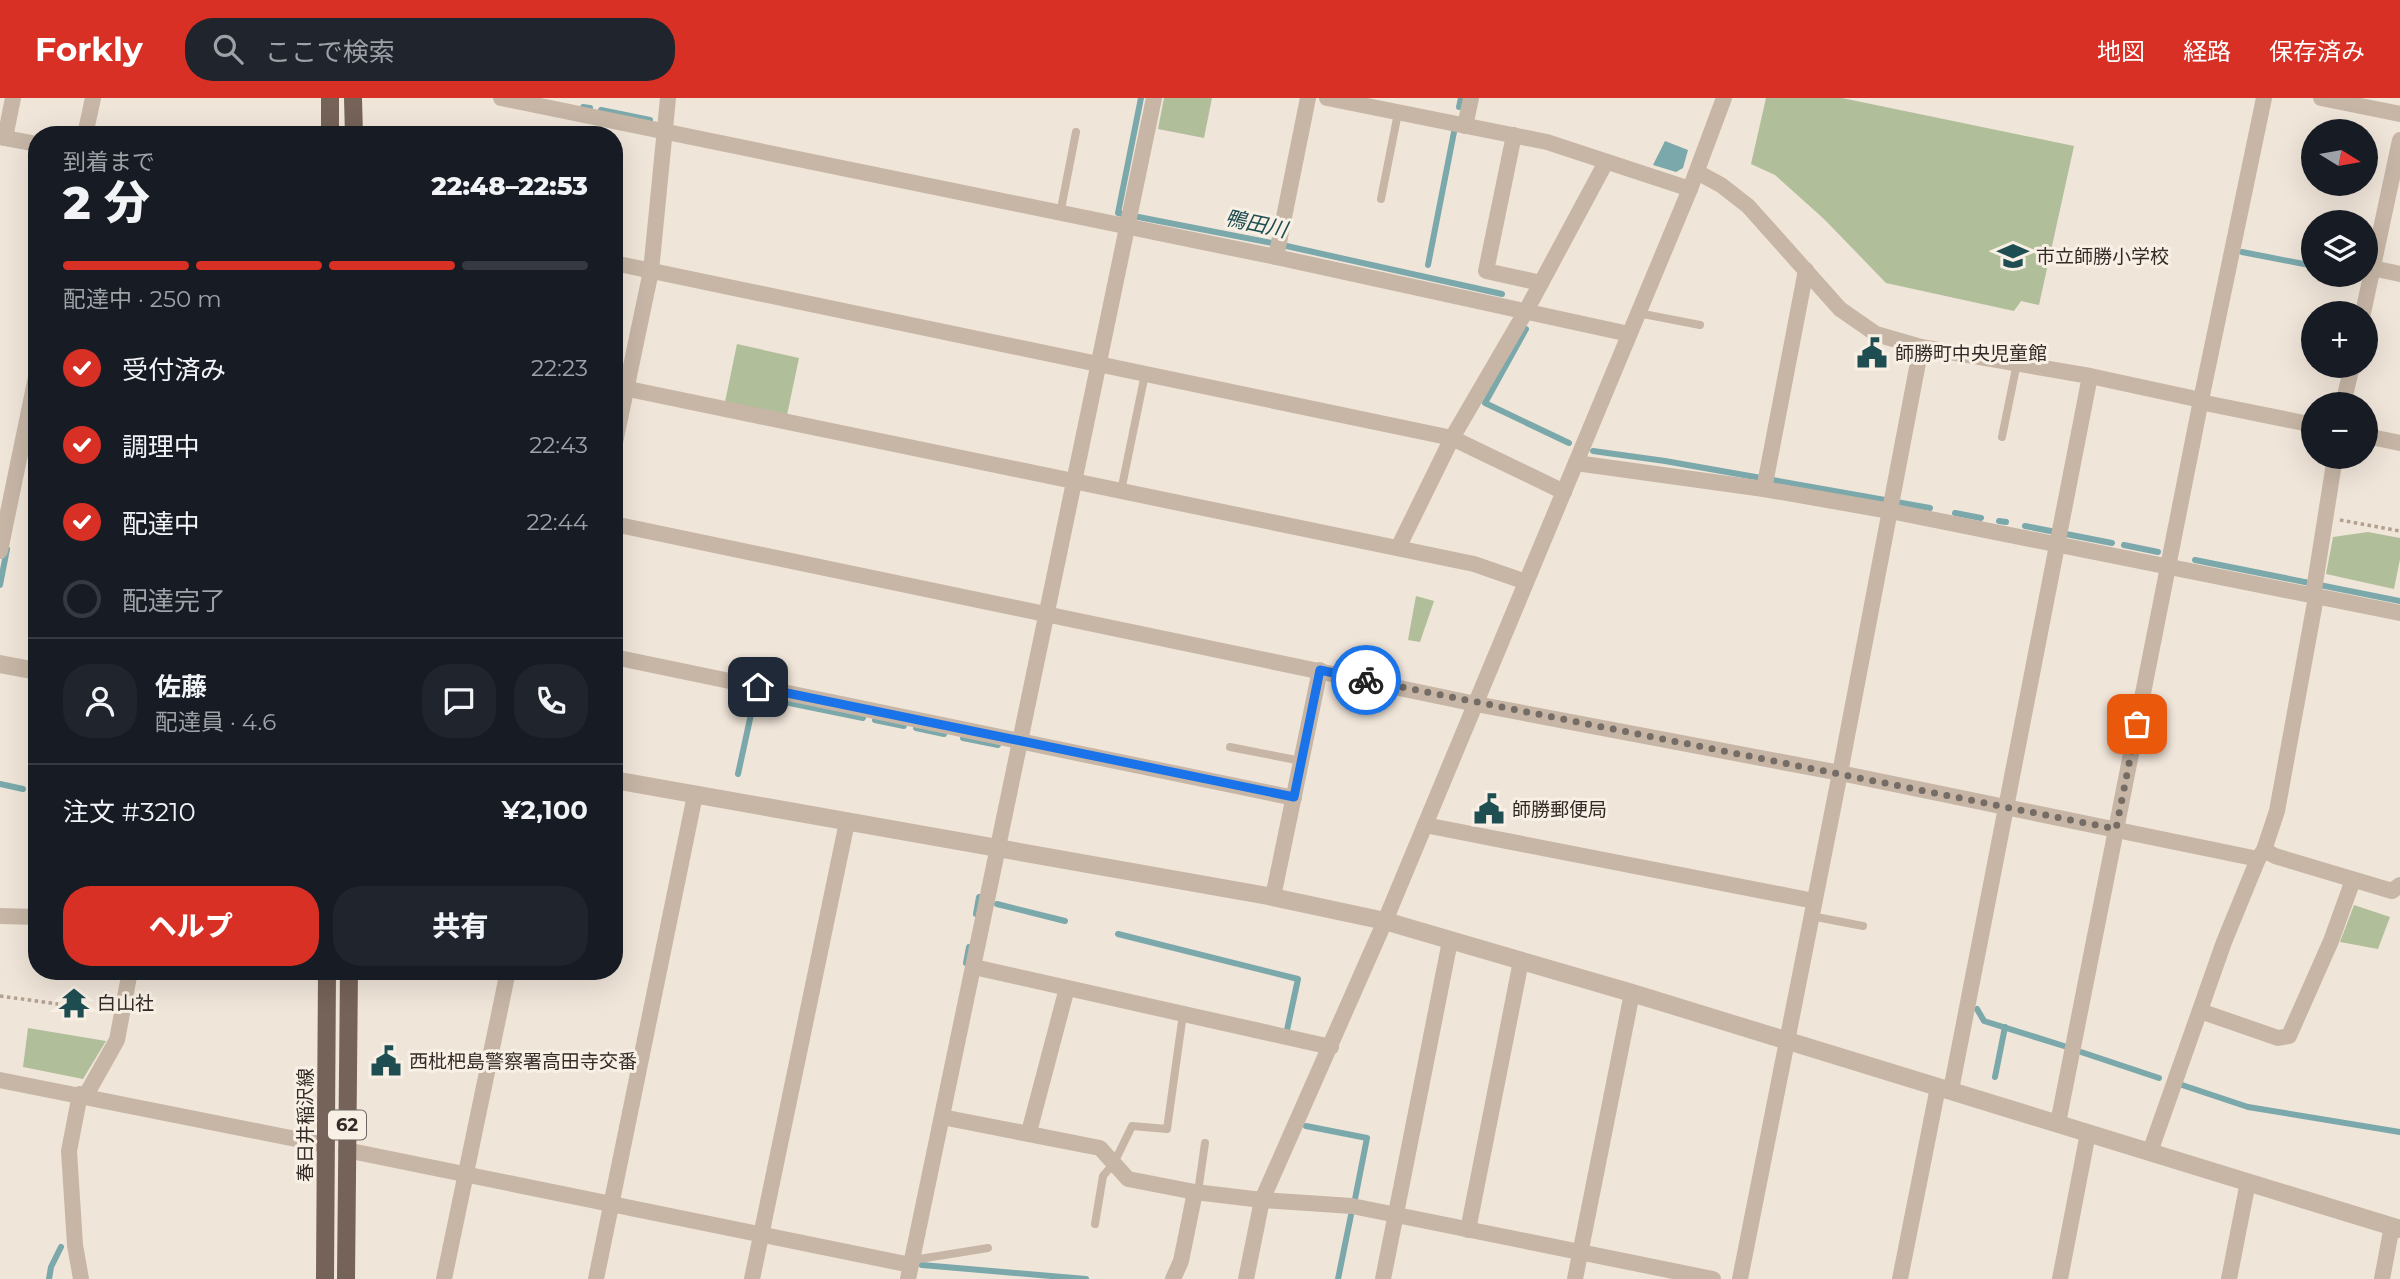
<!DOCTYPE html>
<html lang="ja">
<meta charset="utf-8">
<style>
:root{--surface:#171b24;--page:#20242c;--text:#f1f3f6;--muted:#9ea1a6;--line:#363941;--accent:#d93025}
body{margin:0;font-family:Montserrat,"Noto Sans JP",sans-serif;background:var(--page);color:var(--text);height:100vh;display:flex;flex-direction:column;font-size:26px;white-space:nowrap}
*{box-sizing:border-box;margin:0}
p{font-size:23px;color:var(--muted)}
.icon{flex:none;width:38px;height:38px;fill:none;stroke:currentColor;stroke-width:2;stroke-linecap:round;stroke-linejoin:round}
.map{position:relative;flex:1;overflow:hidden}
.drawer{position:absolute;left:28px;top:28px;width:595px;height:854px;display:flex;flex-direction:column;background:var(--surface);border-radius:28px;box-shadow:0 7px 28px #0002}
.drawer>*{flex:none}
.needle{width:46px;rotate:101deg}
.fabs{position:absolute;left:2301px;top:21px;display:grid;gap:14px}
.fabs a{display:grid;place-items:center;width:77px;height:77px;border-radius:50%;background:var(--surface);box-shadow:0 7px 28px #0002;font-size:35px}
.pin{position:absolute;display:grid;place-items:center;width:60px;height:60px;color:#fff;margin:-30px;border-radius:14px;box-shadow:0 4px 10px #0006}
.courier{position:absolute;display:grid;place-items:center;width:70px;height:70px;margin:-35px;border:5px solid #1a73e8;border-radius:50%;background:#fff;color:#222;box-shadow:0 2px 9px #0007}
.overview em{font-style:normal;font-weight:800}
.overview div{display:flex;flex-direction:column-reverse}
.overview{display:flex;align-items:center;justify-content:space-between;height:119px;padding:0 35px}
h1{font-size:46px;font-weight:800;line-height:52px}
.bar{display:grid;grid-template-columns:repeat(4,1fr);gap:10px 7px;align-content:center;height:84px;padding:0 35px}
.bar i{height:9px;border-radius:5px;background:var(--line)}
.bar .selected{background:var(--accent)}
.bar p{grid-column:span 4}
.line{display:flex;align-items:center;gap:18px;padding:0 35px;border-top:2px solid var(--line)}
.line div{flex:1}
.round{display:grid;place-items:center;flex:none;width:74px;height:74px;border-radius:28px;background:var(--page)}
ol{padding:0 35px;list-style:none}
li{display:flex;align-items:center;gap:21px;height:77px}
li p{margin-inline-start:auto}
li .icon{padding:7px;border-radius:50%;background:var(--accent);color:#fff;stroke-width:4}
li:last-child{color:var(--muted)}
li i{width:38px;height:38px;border:4px solid var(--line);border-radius:50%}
.cta{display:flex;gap:14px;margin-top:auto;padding:14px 35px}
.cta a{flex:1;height:80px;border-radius:28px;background:var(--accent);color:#fff;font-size:28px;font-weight:800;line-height:80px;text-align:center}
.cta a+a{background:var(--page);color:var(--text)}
header{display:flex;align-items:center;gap:42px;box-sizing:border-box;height:98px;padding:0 35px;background:var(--accent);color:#fff}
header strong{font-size:33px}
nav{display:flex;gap:38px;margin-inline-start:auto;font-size:24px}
.search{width:490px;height:63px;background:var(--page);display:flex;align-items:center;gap:18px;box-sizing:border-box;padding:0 24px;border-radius:28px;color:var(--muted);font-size:26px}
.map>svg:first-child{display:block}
</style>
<header>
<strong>Forkly</strong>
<div class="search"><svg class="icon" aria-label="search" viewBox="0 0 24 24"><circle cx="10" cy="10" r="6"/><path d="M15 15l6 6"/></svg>ここで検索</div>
<nav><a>地図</a><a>経路</a><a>保存済み</a></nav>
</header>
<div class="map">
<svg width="2400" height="1181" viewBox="0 0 2400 1181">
<rect width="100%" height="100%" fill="#f0e5d9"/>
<g fill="#b1be9a">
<path d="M1164,0H1212L1204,40L1158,31Z"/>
<path d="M1766,0H1842L2074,48L2039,207L2021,203L2014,213L1886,185L1824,121L1775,77L1751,66Z"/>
<path d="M737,246L799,260L787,317L725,304Z"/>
<path d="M2368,434L2400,440V461L2394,491L2326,476L2333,439Z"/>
<path d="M1416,498L1434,503L1420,544L1408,542Z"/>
<path d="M2354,807L2390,819L2378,851L2340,844Z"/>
<path d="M28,930L106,943L83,981L23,969Z"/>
</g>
<path fill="#7aa8ab" d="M1665,43L1688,52L1683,70L1676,74L1653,67Z"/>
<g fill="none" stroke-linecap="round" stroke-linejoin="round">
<g stroke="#7aa8ab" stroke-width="6">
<path d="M1141,0L1118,115L1282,147L1502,196"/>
<path d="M583,9L590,10"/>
<path d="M1459,9L1461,0"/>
<path d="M601,12L650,22"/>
<path d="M2242,154L2314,168"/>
<path d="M1428,167L1454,34"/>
<path d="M1526,231L1485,305L1569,345"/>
<path d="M1593,353L1665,363L1930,410"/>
<path d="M1955,415L1981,420"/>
<path d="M1999,423L2006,424"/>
<path d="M2025,428L2112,445"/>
<path d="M2124,447L2158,454"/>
<path d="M2195,462L2400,503"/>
<path d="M0,487L7,451"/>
<path d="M875,622L904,628"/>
<path d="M916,630L944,636"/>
<path d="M963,640L998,647"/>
<path d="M738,676L755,598L863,620"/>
<path d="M0,686L23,691"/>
<path d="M997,806L1065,823"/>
<path d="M976,816L979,799"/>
<path d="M1118,836L1298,881L1287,932"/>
<path d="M966,865L969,849"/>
<path d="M1977,911L1984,923L2064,948"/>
<path d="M2081,954L2159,980"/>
<path d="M1995,979L2005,929"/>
<path d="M2182,987L2248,1009L2400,1034"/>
<path d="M1306,1028L1367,1040L1355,1101"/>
<path d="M922,1167L1086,1181"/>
<path d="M49,1181L51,1169L61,1149"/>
<path d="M1338,1181L1351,1117"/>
</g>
<g stroke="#b2a091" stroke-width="3.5" stroke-dasharray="3.5 3.5" stroke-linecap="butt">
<path d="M2340,422L2400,433"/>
<path d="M0,898L58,906"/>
</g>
<g stroke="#c7b6a6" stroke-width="8">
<path d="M1381,101L1398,15"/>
<path d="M1060,116L1076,34"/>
<path d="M1638,215L1700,227"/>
<path d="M2002,339L2017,265"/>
<path d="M1121,393L1145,276"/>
<path d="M1230,649L1301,663"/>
<path d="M1811,818L1863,828"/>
<path d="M1198,1094L1205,1045"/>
<path d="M1095,1126L1103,1078L1114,1065L1132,1028L1167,1031L1183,916"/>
<path d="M913,1162L988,1150"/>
</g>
<g stroke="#c7b6a6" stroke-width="16">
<path d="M501,0L1276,159L1629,236"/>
<path d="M1327,0L1547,44L1690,91"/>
<path d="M2321,0L2400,16"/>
<path d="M1465,28L1471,0"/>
<path d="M85,37L93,0"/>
<path d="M1514,37L1486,173L1541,185"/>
<path d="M0,39L37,46"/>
<path d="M5,40L13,0"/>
<path d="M1697,74L1721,87L1748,108L1840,211L1876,236L1921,249L2090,278L2201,302"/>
<path d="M1276,159L1308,0"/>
<path d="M614,165L1452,340L1564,394"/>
<path d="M2372,170L2400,176"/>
<path d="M2363,215L2400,42"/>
<path d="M614,288L1474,466L1526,484"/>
<path d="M2200,304L2314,327"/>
<path d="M2343,306L2352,268"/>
<path d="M2366,338L2400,345"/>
<path d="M614,349L651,173L668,0"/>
<path d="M1576,365L1764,391L1890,413L2400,515"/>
<path d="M1764,391L1806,172"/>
<path d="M614,426L1476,606L1840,675L2258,761"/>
<path d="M1398,450L1452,340L1526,213L1606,64"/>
<path d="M0,453L37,274"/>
<path d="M2313,498L2335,359"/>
<path d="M614,559L1294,700"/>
<path d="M1425,727L1814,803"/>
<path d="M2264,752L2275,758L2392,793L2400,787"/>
<path d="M1273,799L1320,572"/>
<path d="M0,818L37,819"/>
<path d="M974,869L1331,949"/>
<path d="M2200,913L2278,940L2289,938L2331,843L2353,782"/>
<path d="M0,982L326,1047"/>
<path d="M1951,992L2090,278"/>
<path d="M80,996L69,1053L75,1147L81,1181"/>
<path d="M86,997L117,942L130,873"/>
<path d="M942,1019L1100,1050L1128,1081L1195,1094L1262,1102L1352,1108L1713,1181"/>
<path d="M2058,1025L2201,302L2264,0"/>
<path d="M1029,1034L1067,890"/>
<path d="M346,1052L911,1167"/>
<path d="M2150,1054L2224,844L2258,761L2264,752L2277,713L2316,499"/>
<path d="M1468,1132L1521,863"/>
<path d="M444,1181L508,873"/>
<path d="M596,1181L695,697"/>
<path d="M752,1181L847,724"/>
<path d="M908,1181L1154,0"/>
<path d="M1173,1181L1181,1163L1195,1094"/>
<path d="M1246,1181L1262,1102L1385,823L1690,91L1724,0"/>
<path d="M1383,1181L1450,843"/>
<path d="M1575,1181L1632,895"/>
<path d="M1740,1181L1840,675L1921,249"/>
<path d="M1900,1181L1938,989"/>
<path d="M2060,1181L2088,1035"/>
<path d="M2229,1181L2248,1084"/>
<path d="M2382,1181L2392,1128"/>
</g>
<g stroke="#c7b6a6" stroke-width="18">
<path d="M0,566L37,573"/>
<path d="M614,682L1268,798L1385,823L1632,895L2400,1131"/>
</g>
<g stroke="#756258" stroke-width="18">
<path d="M330,0V37"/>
<path d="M353,0L354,37"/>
<path d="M325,1181L327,873"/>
<path d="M346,1181L349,873"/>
</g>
</g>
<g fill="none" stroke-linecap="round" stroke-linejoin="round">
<path stroke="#756c65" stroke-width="7" stroke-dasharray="0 12.6" d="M1366,582L2116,731L2137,626"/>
<path stroke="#1a73e8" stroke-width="9" d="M758,589L1294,699L1320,572L1366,582"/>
</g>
<defs>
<g id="school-bare" transform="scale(2.415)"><path d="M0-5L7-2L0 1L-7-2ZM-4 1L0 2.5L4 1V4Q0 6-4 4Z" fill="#1f4e52" stroke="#f8f0e5" stroke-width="2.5" paint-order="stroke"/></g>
<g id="civic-bare" transform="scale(2.415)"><path d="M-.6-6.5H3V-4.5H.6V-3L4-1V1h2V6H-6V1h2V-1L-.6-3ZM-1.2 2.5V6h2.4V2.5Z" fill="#1f4e52" stroke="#f8f0e5" stroke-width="2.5" paint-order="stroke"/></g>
<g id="temple-bare" transform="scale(2.415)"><path d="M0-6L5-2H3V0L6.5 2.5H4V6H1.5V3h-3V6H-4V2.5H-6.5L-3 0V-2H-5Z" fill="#1f4e52" stroke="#f8f0e5" stroke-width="2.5" paint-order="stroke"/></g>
</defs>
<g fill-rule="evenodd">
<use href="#school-bare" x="2013" y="158"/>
<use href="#civic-bare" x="1872" y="255"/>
<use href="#civic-bare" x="1489" y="711"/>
<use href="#temple-bare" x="74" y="905"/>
<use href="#civic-bare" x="386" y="963"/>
</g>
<g text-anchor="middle" stroke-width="6" stroke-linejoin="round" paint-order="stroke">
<rect fill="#f8f0e5" stroke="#6e6660" stroke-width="2" x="328" y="1012.5" width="38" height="29" rx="5"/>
<g font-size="18" font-weight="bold" fill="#332b27">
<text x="347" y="1033">62</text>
</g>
<g font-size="19" fill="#332b27" stroke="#f8f0e5" text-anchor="start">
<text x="2036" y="165">市立師勝小学校</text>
<text x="1895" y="262">師勝町中央児童館</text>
<text x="1512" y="718">師勝郵便局</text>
<text x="97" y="912">白山社</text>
<text x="409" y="970">西枇杷島警察署高田寺交番</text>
</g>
<g font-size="19" fill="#332b27" stroke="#f8f0e5">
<text transform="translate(305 1027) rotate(-90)" y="7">春日井稲沢線</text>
</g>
<g font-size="21" font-style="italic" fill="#1f4e52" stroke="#f8f0e5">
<text transform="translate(1256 126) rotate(12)" y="7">鴨田川</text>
</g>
</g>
</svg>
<div class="fabs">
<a><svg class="needle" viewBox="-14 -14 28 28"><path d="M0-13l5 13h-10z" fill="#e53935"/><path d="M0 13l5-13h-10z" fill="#9ea1a6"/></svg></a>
<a><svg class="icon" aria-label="layers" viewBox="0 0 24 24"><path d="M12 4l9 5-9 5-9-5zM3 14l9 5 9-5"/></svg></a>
<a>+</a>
<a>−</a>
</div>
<div class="pin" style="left:2137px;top:626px;background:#ea580c"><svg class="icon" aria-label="bag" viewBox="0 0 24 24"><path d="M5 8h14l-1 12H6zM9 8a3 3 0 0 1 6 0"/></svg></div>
<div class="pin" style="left:758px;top:589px;background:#1f2937"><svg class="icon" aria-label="home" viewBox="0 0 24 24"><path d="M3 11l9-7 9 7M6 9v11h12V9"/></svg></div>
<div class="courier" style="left:1366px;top:582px"><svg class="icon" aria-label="bike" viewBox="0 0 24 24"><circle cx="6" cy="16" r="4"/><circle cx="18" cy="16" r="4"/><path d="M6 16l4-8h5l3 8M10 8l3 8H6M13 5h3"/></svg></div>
<section class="drawer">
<div class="overview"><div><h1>2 分</h1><p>到着まで</p></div><em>22:48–22:53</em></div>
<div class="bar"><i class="selected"></i><i class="selected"></i><i class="selected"></i><i></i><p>配達中 · 250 m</p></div>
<ol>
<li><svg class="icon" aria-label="check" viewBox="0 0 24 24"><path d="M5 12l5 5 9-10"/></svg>受付済み<p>22:23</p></li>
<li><svg class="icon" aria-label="check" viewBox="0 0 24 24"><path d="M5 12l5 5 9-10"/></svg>調理中<p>22:43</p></li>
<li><svg class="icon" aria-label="check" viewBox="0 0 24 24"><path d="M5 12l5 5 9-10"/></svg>配達中<p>22:44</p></li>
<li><i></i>配達完了</li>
</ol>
<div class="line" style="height:126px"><a class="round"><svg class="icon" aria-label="person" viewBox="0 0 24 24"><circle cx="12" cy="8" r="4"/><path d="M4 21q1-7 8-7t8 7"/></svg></a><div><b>佐藤</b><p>配達員 · 4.6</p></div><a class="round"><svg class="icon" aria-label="chat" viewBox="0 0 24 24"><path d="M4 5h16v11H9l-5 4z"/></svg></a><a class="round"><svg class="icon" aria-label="phone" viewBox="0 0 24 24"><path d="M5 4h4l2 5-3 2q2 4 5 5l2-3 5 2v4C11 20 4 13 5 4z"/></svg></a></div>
<div class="line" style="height:91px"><div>注文 #3210</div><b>¥2,100</b></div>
<div class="cta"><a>ヘルプ</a><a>共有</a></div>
</section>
</div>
